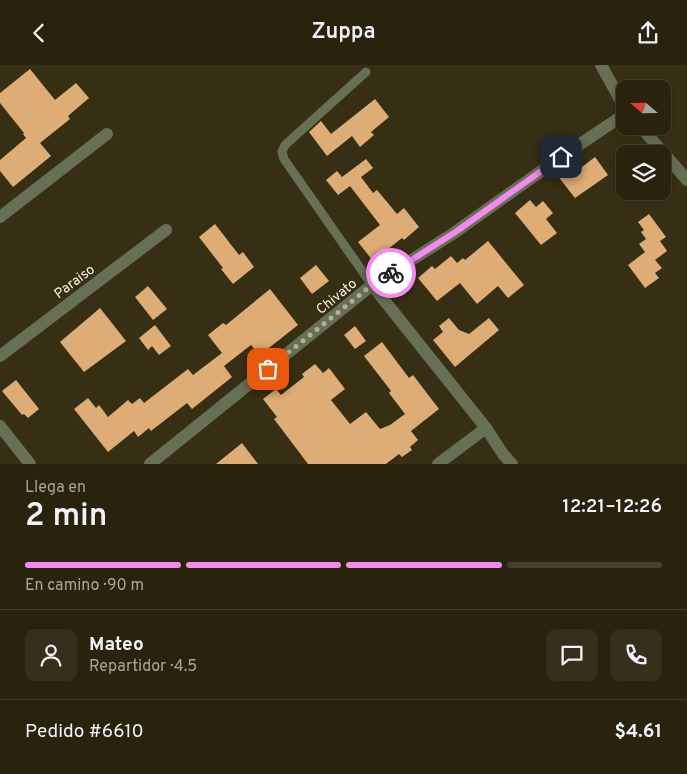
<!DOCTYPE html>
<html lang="es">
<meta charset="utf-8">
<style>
:root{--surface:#29230e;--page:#352f1c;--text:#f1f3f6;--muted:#a5a49e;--line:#45402e;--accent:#f489ef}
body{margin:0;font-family:Overpass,sans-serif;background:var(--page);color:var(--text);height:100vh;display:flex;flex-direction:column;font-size:19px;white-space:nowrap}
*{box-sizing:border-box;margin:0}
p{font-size:16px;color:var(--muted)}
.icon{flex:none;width:28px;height:28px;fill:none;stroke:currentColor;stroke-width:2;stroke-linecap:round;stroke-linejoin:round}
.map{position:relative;height:399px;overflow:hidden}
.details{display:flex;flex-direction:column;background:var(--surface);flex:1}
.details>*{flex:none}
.needle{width:32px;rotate:290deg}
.buttons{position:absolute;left:616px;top:15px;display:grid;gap:10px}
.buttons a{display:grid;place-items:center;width:55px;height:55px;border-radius:10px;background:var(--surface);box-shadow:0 2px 8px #0003,0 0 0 1px var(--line);font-size:25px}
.pin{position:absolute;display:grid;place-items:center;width:42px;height:42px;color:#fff;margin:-21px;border-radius:10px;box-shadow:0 2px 8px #0006}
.courier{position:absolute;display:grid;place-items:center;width:50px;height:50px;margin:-25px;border:4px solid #f489ef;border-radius:50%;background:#fff;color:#222;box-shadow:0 1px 6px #0007}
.headline em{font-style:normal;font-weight:600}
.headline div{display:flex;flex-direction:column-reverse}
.headline{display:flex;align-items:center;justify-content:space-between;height:85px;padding:0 25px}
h1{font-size:32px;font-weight:600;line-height:38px}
.bar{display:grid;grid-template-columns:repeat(4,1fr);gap:8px 5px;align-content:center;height:60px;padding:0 25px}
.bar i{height:6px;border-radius:4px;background:var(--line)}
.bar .selected{background:var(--accent)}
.bar p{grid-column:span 4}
.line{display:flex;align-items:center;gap:12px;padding:0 25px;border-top:1px solid var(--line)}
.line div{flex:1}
.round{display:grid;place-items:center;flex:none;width:52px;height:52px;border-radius:10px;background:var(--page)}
header{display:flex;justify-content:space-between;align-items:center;height:65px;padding:0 25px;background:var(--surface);font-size:22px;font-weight:600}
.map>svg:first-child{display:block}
</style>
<header><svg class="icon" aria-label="back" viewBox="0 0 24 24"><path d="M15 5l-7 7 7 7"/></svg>Zuppa<svg class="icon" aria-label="share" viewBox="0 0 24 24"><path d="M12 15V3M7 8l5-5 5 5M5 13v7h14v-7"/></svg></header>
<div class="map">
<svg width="687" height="399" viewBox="0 0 687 399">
<rect width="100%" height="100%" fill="#372f13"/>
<g fill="#ddad75">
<path d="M30,4L55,35L76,18L89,33L68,51L70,54L40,78L51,91L13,122L0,106V95L26,73L23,69L24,68L0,38V28Z"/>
<path d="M375,34L389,52L371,67L374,70L360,82L352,71L327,91L309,67L321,56L331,69Z"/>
<path d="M595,92L608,110L575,133L557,110L570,101L574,108Z"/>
<path d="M366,94L373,103L361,112L373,128L377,125L397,149L404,143L419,162L404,175L402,173L373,196L358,177L380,160L350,121L338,130L326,115L337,106L342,112Z"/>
<path d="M530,135L536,142L543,136L553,148L546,154L557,168L541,180L515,148Z"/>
<path d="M649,149L666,172L660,176L667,186L655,195L662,203L655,208L659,213L645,223L628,200L645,187L639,179L646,174L641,167L644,165L638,157Z"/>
<path d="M215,159L239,190L243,187L254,202L233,219L221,204L223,203L199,172Z"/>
<path d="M488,176L524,220L508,233L498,221L477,239L460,218L437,236L418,213L432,201L435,204L451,191L457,198L463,193L465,195Z"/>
<path d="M316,200L329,216L312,229L300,213Z"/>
<path d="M148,221L167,244L153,255L135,232Z"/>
<path d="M270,224L298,260L260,290L251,280L224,301L232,312L192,344L187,338L151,366L149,363L138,372L134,366L108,387L74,344L88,333L96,343L99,340L108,352L128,335L132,339L140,333L144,338L188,304L193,310L222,288L208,270L223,258L226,260Z"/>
<path d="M100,243L126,276L84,307L60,277Z"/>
<path d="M449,253L459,265L469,269L489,253L499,265L455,302L433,275L443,267L439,261Z"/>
<path d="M155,260L171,281L159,290L152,281L148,285L139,273Z"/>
<path d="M355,261L366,276L355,284L344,270Z"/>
<path d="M382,277L409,313L413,310L439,344L411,366L418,375L410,382L412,385L402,392L399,389L386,399H308L274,354L277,352L263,334L276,324L281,330L304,312L302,309L315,299L323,308L329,303L345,324L331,335L350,359L366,347L380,364L390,360L405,349L389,328L391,326L364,291Z"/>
<path d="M16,315L39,344L28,353L24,349L22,350L2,326Z"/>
<path d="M242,378L258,399H216Z"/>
</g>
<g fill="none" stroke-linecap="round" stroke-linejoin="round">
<path stroke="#676f54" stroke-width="9" d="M366,7L285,80L282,87L284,94L372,220"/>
<g stroke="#676f54" stroke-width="12">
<path d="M601,0L625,43"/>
<path d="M640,61L687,115"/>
<path d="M0,152L107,69"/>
<path d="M372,220L486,363L503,389L512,399"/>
<path d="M0,291L166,165"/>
<path d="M0,361L30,399"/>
<path d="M150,399L372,220L454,168L561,92L625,49"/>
<path d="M438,399L486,363"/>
</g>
</g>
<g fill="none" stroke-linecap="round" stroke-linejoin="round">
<path stroke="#b4ae9a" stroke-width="5" stroke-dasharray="0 9" d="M268,304L372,220L391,208"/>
<path stroke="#f489ef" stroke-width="6" d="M391,208L454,168L561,92"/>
</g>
<g text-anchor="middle" stroke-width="5" stroke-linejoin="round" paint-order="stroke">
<g font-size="14" fill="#f8f3e3" stroke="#372f13">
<text transform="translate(74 216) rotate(-37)" y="5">Paraiso</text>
<text transform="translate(336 231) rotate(-39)" y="5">Chivato</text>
</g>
</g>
</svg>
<div class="buttons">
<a><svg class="needle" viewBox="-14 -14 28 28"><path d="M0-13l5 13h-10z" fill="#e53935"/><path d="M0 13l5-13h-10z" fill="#a5a49e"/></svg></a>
<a><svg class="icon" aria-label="layers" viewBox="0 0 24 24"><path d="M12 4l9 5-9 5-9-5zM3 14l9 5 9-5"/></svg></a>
</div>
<div class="pin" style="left:268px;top:304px;background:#ea580c"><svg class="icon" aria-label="bag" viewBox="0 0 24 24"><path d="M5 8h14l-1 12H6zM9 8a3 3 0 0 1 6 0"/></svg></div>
<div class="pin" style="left:561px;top:92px;background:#1f2937"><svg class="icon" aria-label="home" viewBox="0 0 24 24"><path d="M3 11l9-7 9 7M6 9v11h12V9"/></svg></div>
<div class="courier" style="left:391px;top:208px"><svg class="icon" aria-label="bike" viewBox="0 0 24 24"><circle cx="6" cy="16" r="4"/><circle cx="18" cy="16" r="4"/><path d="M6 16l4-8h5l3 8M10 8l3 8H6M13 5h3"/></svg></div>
</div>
<section class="details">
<div class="headline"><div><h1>2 min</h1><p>Llega en</p></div><em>12:21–12:26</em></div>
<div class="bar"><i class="selected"></i><i class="selected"></i><i class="selected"></i><i></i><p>En camino · 90 m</p></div>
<div class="line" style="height:90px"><a class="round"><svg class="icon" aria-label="person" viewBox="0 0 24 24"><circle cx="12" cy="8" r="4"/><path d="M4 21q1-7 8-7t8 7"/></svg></a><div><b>Mateo</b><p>Repartidor · 4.5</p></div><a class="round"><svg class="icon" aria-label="chat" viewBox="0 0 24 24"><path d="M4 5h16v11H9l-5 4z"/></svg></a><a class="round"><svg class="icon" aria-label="phone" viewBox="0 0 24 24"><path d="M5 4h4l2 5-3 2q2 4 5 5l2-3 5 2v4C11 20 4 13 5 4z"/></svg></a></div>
<div class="line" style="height:65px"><div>Pedido #6610</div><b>$4.61</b></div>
</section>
